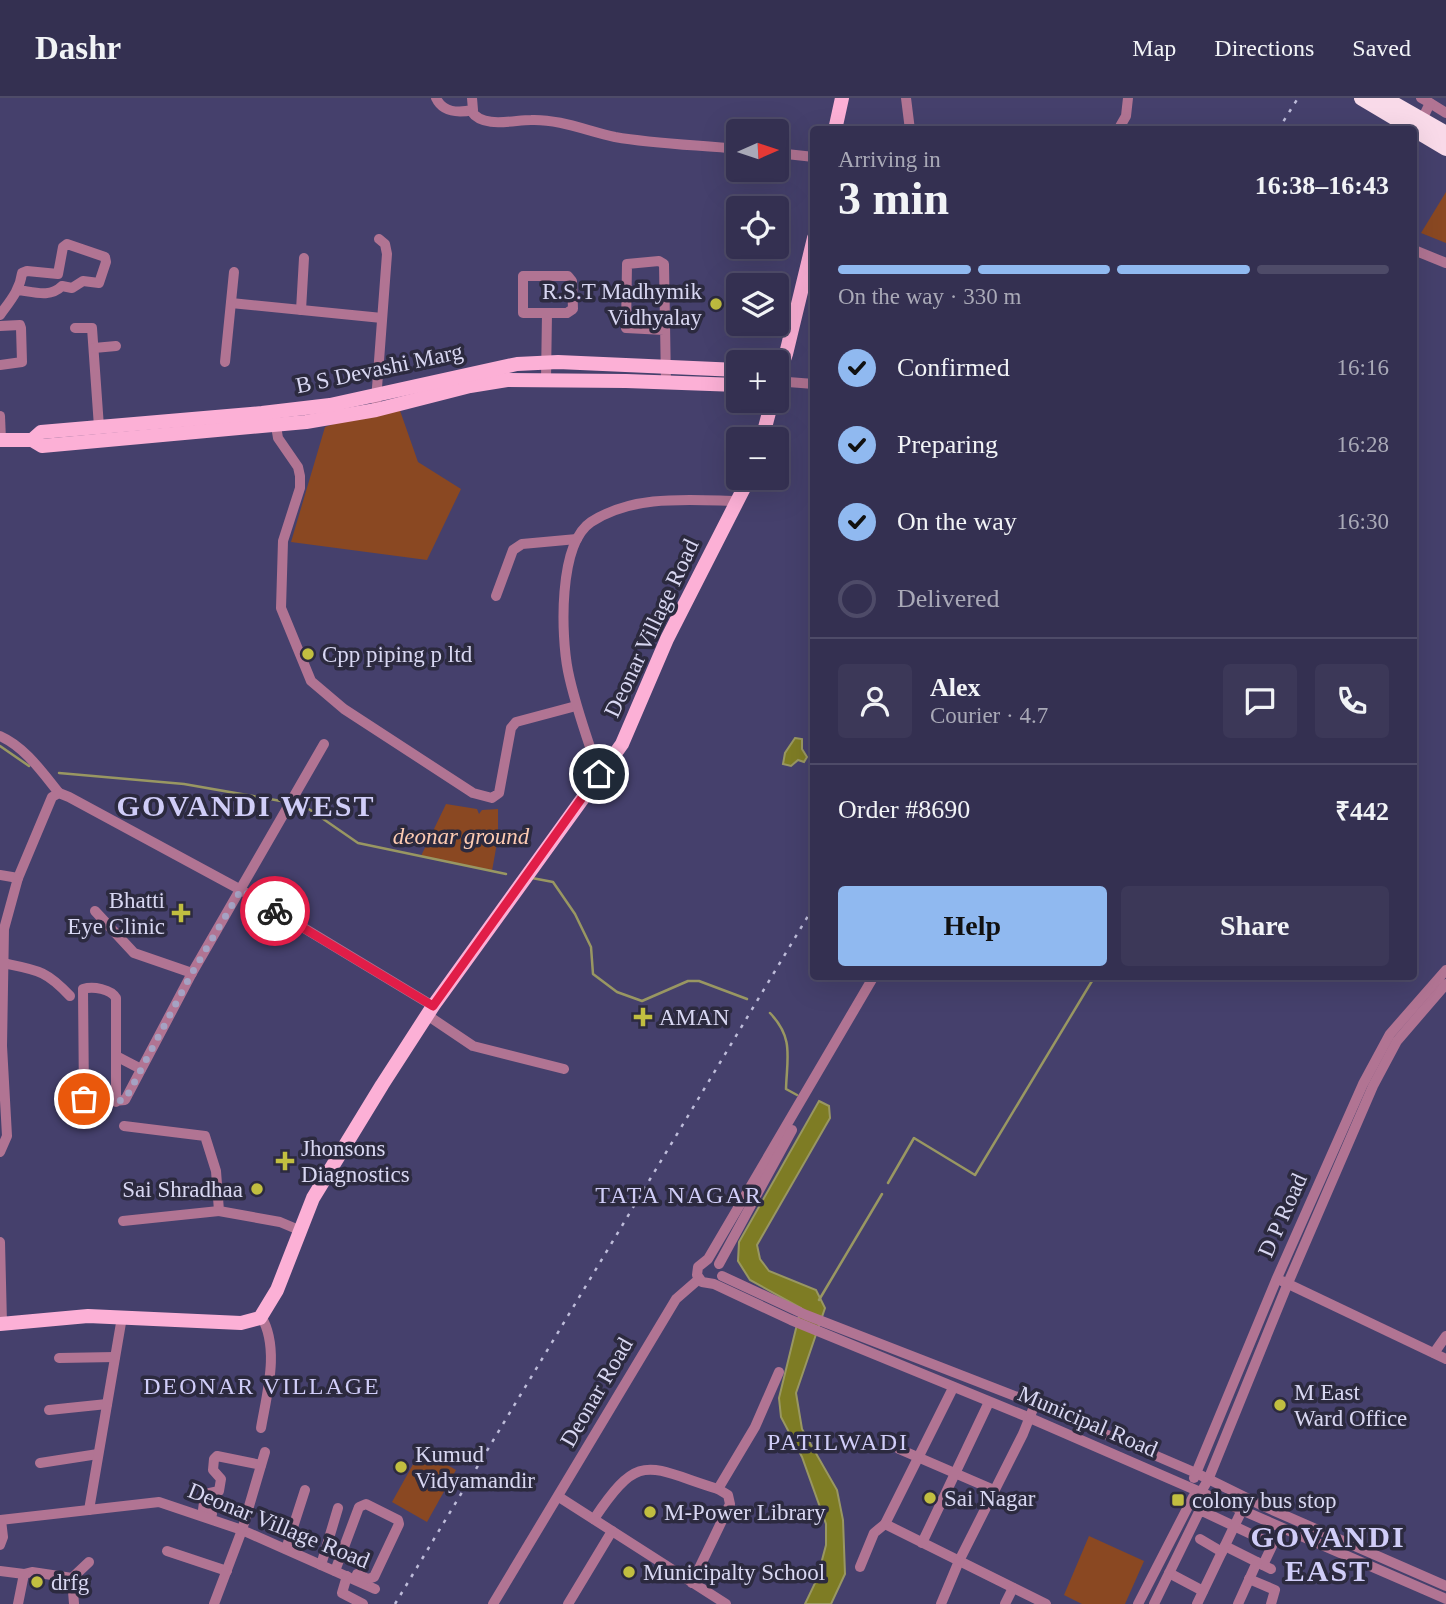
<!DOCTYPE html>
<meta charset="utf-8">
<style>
:root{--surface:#343051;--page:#3c3858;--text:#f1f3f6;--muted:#a9a9b7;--line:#4e4b68;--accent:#90b9f0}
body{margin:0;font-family:Georgia,serif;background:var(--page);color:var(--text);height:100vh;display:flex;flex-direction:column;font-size:26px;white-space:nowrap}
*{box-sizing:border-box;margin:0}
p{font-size:23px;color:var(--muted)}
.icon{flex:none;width:38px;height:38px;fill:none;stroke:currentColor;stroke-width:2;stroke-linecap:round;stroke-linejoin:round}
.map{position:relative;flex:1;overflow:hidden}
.details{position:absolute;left:810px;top:28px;width:607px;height:854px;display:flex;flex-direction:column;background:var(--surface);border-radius:7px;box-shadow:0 7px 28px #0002,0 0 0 2px var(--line)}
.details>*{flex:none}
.needle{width:46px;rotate:87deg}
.controls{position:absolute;left:726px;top:21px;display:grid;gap:14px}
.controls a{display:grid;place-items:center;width:63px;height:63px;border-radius:7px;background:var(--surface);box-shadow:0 7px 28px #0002,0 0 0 2px var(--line);font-size:35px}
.pin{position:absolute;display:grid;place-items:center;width:60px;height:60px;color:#fff;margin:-30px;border:4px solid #fff;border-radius:50%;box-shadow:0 2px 7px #0007}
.courier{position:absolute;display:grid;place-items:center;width:70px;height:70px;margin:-35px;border:5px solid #e11d48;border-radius:50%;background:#fff;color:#222;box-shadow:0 2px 9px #0007}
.overview em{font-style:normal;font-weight:700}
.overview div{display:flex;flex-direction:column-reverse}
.overview{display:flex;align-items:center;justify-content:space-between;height:119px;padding:0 28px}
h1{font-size:46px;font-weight:700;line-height:52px}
.bar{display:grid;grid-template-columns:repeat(4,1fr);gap:10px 7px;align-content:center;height:84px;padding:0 28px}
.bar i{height:9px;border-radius:5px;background:var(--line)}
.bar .active{background:var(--accent)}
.bar p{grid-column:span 4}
.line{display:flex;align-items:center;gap:18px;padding:0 28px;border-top:2px solid var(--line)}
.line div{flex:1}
.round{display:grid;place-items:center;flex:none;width:74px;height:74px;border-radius:7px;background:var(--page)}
ol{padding:0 28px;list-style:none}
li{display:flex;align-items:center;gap:21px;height:77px}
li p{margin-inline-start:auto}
li .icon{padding:7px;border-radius:50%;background:var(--accent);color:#111;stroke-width:4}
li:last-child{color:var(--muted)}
li i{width:38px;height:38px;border:4px solid var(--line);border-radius:50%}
.button{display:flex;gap:14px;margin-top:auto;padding:14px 28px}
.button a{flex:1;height:80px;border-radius:7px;background:var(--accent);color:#111;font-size:28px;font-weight:700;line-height:80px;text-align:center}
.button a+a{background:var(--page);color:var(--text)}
header{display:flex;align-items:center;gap:42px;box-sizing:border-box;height:98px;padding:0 35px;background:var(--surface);border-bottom:2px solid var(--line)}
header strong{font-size:33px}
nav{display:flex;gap:38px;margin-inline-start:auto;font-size:24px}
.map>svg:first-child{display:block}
</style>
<header>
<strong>Dashr</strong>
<nav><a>Map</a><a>Directions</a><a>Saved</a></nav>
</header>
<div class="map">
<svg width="1446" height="1506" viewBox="0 0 1446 1506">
<rect width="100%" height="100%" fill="#45406c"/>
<g fill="#8a4822">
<path d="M1446,94V145L1421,135Z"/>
<path d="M397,304L418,364L461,391L427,462L291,444L325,329Z"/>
<path d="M446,706L477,711L479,716L482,712L498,711V739L492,773L421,758Z"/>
<path d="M421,1352L456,1372L427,1424L392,1404Z"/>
<path d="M1089,1438L1144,1463L1125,1506H1082L1064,1497Z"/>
</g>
<g fill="#7e7c24" stroke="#999762" stroke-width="2">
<path d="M795,640L802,641V651L807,659L804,664L798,662L791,668L783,666L785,655Z"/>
<path d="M819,1003L829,1008L830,1020L757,1147L760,1161L769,1173L816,1192L825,1210L796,1295L802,1331L837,1392L843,1422L845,1476L831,1506H805L817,1481L826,1447V1426L802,1359L781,1319L779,1300L801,1210L750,1182L738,1163L739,1144Z"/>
</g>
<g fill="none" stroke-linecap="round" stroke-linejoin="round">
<g stroke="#999762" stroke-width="2.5">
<path d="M0,648L29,668"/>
<path d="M59,675L184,686L281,703"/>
<path d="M303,707L358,745L506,776"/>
<path d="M532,780L553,784L575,816L591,849L593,876L617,894L642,903L688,883H699L747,901"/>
<path d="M770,915C794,940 787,959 786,991L797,997"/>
<path d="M888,1085L914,1040L975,1077L1095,878"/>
<path d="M819,1202L882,1096"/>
</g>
<g stroke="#b17493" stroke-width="10">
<path d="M436,0C443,15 458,15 473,12L472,0"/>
<path d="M906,0L910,32"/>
<path d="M1430,5L1446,15"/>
<path d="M471,13C483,31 513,22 531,22C560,21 587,33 615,39C655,46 698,47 738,51"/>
<path d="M1420,26L1430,5L1421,0"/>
<path d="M1118,32L1126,18L1128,0"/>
<path d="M777,55L814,59"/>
<path d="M1414,152L1446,165"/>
<path d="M231,205L382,220"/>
<path d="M301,212L304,160"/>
<path d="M0,217C10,203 20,192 22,175L27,173L58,176L63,149L67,146L105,159L106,164L99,185L83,183L72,190L62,188C50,200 34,194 18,192"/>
<path d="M0,228L20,227L21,230L22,264L0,267"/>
<path d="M75,230H92L99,329"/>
<path d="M664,232L626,230L627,166L659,163L664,166L666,285"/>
<path d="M94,250L116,248"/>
<path d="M225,264L234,174"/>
<path d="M546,281L547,215H567L573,211L572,183L568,178H523V215H547"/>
<path d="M788,284L814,286"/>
<path d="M376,303L387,156L385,146L379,141"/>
<path d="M0,318L1,342"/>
<path d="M275,322L278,340L298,369L300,378V390L283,443L281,510L311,583L344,611L473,695L492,700L499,695L511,630L516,624L576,608"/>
<path d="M496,498L513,452L522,446L577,441"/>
<path d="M0,638C25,649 42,674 59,695"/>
<path d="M599,676C588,642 575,608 568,573C561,538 558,446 591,424C634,396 690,402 738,403"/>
<path d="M0,777L18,780L52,699L59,695L69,699L241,792L433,908"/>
<path d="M95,813L134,855L192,875"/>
<path d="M3,865C37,872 46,872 70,898"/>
<path d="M874,878L708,1161L698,1169L697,1177L702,1184L714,1186L791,1222L1030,1320L1446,1501"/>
<path d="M427,917L473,948L564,971"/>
<path d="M116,958L141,971"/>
<path d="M116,1004V900C111,891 93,888 83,891L84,1001L89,1005L125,1002L192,875L324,646"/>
<path d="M124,1028L205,1038L216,1073L219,1113L280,1124L299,1132"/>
<path d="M0,1054L7,1038L2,948L4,831L18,780"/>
<path d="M123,1123L219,1113"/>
<path d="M0,1144L2,1225"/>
<path d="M719,1166L792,1032"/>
<path d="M722,1178L806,1217L1038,1307L1196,1375L1261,1407L1446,1488"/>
<path d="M1282,1183L1446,1261"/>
<path d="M1434,1255L1446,1238"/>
<path d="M59,1260L115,1259"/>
<path d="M49,1312L107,1306"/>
<path d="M261,1330C267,1295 280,1250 261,1218"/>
<path d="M899,1351L994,1392"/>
<path d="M40,1365L98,1356"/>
<path d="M1194,1380L1277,1180L1363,986L1390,936L1446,872"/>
<path d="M718,1391L755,1329L779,1274"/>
<path d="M559,1399L726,1506"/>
<path d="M89,1412L122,1219"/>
<path d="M212,1416L203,1412L205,1396L219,1393L221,1381L213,1372L214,1361L217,1358L261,1367"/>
<path d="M594,1421C640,1352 647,1369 718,1391L728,1397L730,1406L692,1485"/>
<path d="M0,1422L159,1404L242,1432L375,1491"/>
<path d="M885,1426L1046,1506"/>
<path d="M1200,1441L1222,1454"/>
<path d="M922,1445L989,1304"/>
<path d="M0,1447L3,1439L1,1422"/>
<path d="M1225,1448L1271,1471"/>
<path d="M286,1451L305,1392"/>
<path d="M167,1453L227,1473"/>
<path d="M321,1467L338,1410"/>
<path d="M860,1469L874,1435L885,1426L953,1290"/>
<path d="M0,1473L24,1476L32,1474L72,1480L89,1464"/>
<path d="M335,1473L359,1409L366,1406L398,1422L399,1426L374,1479L368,1481L357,1476"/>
<path d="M1169,1475L1203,1493"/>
<path d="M347,1478L342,1495L363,1506"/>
<path d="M72,1480L74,1506"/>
<path d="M1249,1481L1275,1492L1271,1506"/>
<path d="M18,1506L24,1476"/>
<path d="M214,1506L242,1432L265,1354"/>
<path d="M493,1506L676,1201L699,1181"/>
<path d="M568,1506L612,1433"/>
<path d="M941,1506L959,1463L1023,1336L1035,1306"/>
<path d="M1005,1506L1013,1490"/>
<path d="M1138,1506L1193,1399L1201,1394L1208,1382L1288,1185L1373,988L1397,943L1446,886"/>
<path d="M1154,1506L1198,1416L1202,1413L1270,1445L1272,1448L1263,1467"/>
<path d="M1197,1506L1242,1412"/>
<path d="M1238,1506L1257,1464"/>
</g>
<g stroke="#fcb0d6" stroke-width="14">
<path d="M835,32L842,0"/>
<path d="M777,281L786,256L814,140"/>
<path d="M762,341L772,303"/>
<path d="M0,342H32L42,348L306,324L376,312L470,288L507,282L626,283L738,287"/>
<path d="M32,342L41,334L262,315L330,307L517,266L558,264L738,272"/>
<path d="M0,1226L88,1218L241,1225L260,1220L277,1192L313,1100L382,987L433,908L622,646L667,541L749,380"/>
</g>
<g stroke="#bebcda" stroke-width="2.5" stroke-dasharray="3.5 7" stroke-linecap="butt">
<path d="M1278,32L1298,0"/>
<path d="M395,1506L814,808"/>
</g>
<g stroke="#f9dae9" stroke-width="16">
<path d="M1362,0L1446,50"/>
<path d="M1383,0L1446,36"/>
</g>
</g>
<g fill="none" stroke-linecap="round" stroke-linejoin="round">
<path stroke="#a5a2c3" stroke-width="7" stroke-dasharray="0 12.6" d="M84,1001L89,1005L125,1002L192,875L241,792L275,813"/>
<path stroke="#e11d48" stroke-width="9" d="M275,813L433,908L599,676"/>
</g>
<g fill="#c1be40" stroke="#2c2a3f" stroke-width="2.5">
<circle cx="716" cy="206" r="7"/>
<circle cx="308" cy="556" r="7"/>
<path d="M177.5 804.5h7v7h7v7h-7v7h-7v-7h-7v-7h7z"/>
<path d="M639.5 908.5h7v7h7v7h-7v7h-7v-7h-7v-7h7z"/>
<path d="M281.5 1052.5h7v7h7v7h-7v7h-7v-7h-7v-7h7z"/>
<circle cx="257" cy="1091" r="7"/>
<circle cx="1280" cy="1307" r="7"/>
<circle cx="401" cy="1369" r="7"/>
<circle cx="930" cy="1400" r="7"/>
<rect x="1171" y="1395" width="14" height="14" rx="3.5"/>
<circle cx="650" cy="1414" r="7"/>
<circle cx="629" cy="1474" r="7"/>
<circle cx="37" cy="1484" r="7"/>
</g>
<g text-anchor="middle" stroke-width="7" stroke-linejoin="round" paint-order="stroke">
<g font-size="23" fill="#d8d7f2" stroke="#2c2a3f" text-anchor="start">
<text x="702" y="201" text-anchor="end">R.S.T Madhymik<tspan x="702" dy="26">Vidhyalay</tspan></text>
<text x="322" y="564">Cpp piping p ltd</text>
<text x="165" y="810" text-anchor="end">Bhatti<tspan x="165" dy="26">Eye Clinic</tspan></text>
<text x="659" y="927">AMAN</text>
<text x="301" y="1058">Jhonsons<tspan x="301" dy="26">Diagnostics</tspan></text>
<text x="243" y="1099" text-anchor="end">Sai Shradhaa</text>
<text x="1294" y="1302">M East<tspan x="1294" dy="26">Ward Office</tspan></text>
<text x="415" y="1364">Kumud<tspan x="415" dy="26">Vidyamandir</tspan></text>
<text x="944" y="1408">Sai Nagar</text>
<text x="1192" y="1410">colony bus stop</text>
<text x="664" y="1422">M-Power Library</text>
<text x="643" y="1482">Municipalty School</text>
<text x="51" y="1492">drfg</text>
</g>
<g font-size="23" fill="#d8d7f2" stroke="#2c2a3f">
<text transform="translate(379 270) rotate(-12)" y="8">B S Devashi Marg</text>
<text transform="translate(651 530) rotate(-65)" y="8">Deonar Village Road</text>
<text transform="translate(1282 1117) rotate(-66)" y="8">D P Road</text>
<text transform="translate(596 1294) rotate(-60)" y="8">Deonar Road</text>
<text transform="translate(1088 1323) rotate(23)" y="8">Municipal Road</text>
<text transform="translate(279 1427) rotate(22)" y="8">Deonar Village Road</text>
</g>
<g font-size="23" font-style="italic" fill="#fdcbb2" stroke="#2c2a3f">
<text x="461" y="746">deonar ground</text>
</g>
<g font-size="24" letter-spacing="2" fill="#d0cdf8" stroke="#2c2a3f">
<text x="679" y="1105">TATA NAGAR</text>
<text x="262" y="1296">DEONAR VILLAGE</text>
<text x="838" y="1352">PATILWADI</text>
</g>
<g font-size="30" font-weight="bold" letter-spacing="2" fill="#d0cdf8" stroke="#2c2a3f">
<text x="246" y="718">GOVANDI WEST</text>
<text x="1328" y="1449">GOVANDI<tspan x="1328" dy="34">EAST</tspan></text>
</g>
</g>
</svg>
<div class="controls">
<a><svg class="needle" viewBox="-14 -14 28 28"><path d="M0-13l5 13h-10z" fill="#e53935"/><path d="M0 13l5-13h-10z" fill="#a9a9b7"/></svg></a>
<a><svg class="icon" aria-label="locate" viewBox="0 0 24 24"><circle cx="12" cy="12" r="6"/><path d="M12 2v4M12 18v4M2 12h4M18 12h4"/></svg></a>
<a><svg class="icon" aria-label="layers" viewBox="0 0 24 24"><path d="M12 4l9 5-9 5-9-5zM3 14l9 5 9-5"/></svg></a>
<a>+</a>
<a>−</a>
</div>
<div class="pin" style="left:84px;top:1001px;background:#ea580c"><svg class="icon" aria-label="bag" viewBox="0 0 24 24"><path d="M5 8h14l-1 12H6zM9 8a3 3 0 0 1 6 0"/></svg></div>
<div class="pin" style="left:599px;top:676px;background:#1f2937"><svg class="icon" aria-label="home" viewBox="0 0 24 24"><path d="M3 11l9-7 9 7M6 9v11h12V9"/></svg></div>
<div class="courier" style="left:275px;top:813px"><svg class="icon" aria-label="bike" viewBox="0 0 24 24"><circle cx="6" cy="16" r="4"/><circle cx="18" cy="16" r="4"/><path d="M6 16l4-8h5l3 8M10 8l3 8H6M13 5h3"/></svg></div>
<section class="details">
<div class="overview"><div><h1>3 min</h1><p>Arriving in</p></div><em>16:38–16:43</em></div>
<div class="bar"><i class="active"></i><i class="active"></i><i class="active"></i><i></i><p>On the way · 330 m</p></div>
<ol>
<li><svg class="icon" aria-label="check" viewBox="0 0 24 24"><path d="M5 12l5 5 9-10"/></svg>Confirmed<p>16:16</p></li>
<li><svg class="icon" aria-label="check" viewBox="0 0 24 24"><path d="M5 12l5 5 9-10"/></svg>Preparing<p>16:28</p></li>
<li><svg class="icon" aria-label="check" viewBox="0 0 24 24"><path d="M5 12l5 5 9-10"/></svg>On the way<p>16:30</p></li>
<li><i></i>Delivered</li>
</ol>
<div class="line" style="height:126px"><a class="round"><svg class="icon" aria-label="person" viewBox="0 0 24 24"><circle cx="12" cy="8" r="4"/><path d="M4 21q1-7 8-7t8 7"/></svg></a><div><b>Alex</b><p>Courier · 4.7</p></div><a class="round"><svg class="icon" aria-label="chat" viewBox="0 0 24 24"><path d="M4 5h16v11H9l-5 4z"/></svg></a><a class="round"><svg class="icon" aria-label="phone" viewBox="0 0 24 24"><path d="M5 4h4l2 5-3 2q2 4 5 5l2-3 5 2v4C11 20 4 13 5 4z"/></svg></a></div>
<div class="line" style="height:91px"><div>Order #8690</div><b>₹442</b></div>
<div class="button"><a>Help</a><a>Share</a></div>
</section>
</div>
